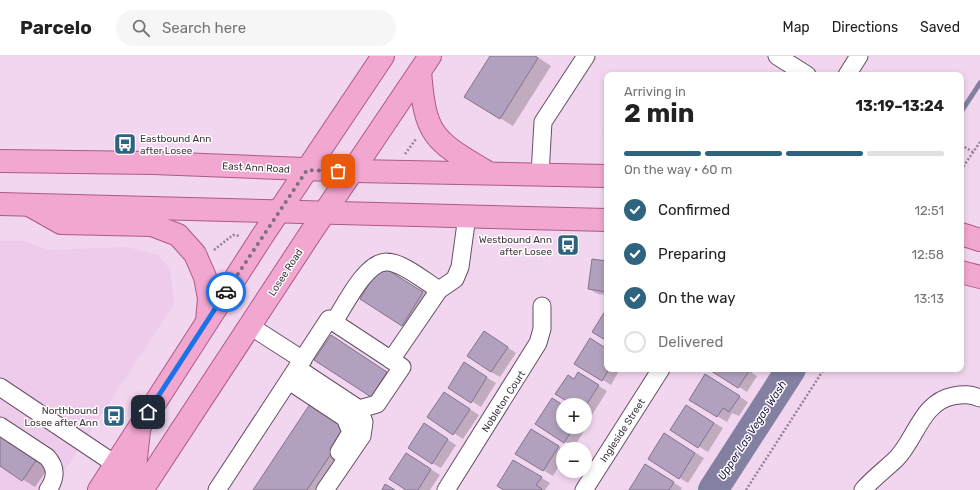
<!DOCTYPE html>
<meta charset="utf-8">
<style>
:root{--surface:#fff;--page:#f6f6f6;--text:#222;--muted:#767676;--line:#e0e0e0;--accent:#2f6480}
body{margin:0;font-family:Rubik,sans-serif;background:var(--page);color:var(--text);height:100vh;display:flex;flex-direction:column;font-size:15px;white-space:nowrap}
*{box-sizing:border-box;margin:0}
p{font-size:13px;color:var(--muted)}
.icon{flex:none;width:22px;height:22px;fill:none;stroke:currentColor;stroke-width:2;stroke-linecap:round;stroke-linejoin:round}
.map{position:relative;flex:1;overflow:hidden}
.sheet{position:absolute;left:604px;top:16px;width:360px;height:300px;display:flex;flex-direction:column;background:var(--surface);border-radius:8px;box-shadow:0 2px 6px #0003}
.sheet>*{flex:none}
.fabs{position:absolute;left:556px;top:342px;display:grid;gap:8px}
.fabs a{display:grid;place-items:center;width:36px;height:36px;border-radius:50%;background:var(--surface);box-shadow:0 2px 6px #0003;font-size:20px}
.pin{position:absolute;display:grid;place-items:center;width:34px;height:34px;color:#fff;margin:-17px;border-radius:8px;box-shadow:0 2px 6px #0006}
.courier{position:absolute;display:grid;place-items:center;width:40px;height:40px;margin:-20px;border:3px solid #1a73e8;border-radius:50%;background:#fff;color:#222;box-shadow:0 1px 5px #0007}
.headline em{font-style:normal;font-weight:700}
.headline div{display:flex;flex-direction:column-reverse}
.headline{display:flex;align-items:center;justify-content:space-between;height:68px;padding:0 20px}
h1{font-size:26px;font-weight:700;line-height:30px}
.bar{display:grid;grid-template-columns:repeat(4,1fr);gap:6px 4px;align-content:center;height:48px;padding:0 20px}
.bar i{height:5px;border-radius:3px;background:var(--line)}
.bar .on{background:var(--accent)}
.bar p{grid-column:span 4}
ol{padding:0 20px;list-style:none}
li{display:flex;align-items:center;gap:12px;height:44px}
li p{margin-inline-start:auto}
li .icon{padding:4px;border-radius:50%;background:var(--accent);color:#fff;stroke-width:4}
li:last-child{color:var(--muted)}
li i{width:22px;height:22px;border:2px solid var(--line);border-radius:50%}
header{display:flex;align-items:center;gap:24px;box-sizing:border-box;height:56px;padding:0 20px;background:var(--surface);border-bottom:1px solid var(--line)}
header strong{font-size:19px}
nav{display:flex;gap:22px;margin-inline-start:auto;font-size:14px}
.search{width:280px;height:36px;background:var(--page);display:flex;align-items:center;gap:10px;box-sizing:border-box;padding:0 14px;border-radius:22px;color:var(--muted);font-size:15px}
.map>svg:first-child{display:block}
</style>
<header>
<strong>Parcelo</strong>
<div class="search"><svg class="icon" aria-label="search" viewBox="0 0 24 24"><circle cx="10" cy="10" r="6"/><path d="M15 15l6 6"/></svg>Search here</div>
<nav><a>Map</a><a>Directions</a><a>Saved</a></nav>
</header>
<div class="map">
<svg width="980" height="434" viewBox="0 0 980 434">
<rect width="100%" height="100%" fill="#f2d6ef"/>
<path fill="#eecbea" d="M0,185H25L48,194L127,191L158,199L170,213L174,248L52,434H0Z"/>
<g fill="#0003">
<path d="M491,0H536L551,10L513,70L500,62Z"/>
<path d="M607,206V239L598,238L589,233Z"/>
<path d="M394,218L436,244L416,276L403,269Z"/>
<path d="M493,281L516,297L500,321L491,316Z"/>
<path d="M335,283L391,319L375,343L371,340Z"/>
<path d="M607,293V313H620L611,329L576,307Z"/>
<path d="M473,313L496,327L481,351L449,331Z"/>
<path d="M710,313H755L752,317L757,320L747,336Z"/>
<path d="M587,323L607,335L592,359L585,355V349H575L574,324Z"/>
<path d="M715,325L748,346L739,360L732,357L727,366L691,344Z"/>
<path d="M453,342L479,359L463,383L429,361Z"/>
<path d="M312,347L346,368L329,434H254Z"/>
<path d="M563,350V371H585V364L589,367L574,391L537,368Z"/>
<path d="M695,355L723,372L708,396L671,374Z"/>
<path d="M0,374L51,408L35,431L0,409Z"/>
<path d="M433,374L456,389L441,412L432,407Z"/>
<path d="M532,374L563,393V403L553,420L517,398Z"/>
<path d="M673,383L704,402L688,427L680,422Z"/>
<path d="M415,403L440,419L430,434H408Z"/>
<path d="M522,410L550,427L545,434H506Z"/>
<path d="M654,414L682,432L681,434H631Z"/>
</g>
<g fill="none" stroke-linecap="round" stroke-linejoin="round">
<path stroke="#8480a2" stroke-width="5" d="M961,56L980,27"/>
<path stroke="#8480a2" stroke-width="30" d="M713,434L791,313"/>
</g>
<g fill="#b1a1be" stroke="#83738f">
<path d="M490,0H535L538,2L500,63L464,41Z"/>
<path d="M592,203L607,205V236L588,233Z"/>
<path d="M380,209L423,236L402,270L360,243Z"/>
<path d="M607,252V285L592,276Z"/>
<path d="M484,275L508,291L491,316L467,300Z"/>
<path d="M331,279L387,316L371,341L314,304Z"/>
<path d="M590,282L607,293V313H609L602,325L574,308Z"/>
<path d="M464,306L487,321L471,347L448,332Z"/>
<path d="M708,313H746L749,315L738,332Z"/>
<path d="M578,316L599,329L585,351V349H573L555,338L568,319L574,323Z"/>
<path d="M705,318L740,340L729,356L723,352L717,361L689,344Z"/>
<path d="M444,336L470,353L453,379L427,361Z"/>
<path d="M552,342L563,349V371H574L564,387L535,368Z"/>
<path d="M312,345L330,358L328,361L347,374L307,434H253Z"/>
<path d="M686,349L714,367L698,392L670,374Z"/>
<path d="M424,367L448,383L432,408L408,392Z"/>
<path d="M531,373L559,390L543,415L515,398Z"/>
<path d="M0,374L39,400L22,425L0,410Z"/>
<path d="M664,377L695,397L679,423L648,403Z"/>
<path d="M406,397L431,413L418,434H406L389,423Z"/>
<path d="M513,404L542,421L536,429L542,433L541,434H504L497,430Z"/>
<path d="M645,408L674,426L669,434H629Z"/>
<path d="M385,428L395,434H382Z"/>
</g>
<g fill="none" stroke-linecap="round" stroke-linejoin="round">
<g stroke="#664f64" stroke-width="19">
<g id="minor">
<path d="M777,0L807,19"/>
<path d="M847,19L859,0"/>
<path d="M540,118L543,66L586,0"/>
<path d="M334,266C345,249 366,205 387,206C402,206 426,226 439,234"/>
<path d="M250,270L303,304"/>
<path d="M391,304L439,234L455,223L460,211L467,160"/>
<path d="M297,312L359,353L364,366L362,380L325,434"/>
<path d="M289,325L345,362L351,376L339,396"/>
<path d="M0,331L115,408"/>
<path d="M0,370L47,401C57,412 56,422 48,434"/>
<path d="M217,434L329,263L402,311L377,348L359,353"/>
<path d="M446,434L538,287L542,273V250"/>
<path d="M584,434L661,313"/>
<path d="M863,434C873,422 886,413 897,402C916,382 922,346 953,340C964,338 970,338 980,342"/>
</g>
</g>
<g stroke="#ae5989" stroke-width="24">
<g id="major">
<path d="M420,15C425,80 433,84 487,116"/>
<path d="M0,105L153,107L354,115L607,120"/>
<path d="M0,148L607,164"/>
<path d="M31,150L61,167L152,169L178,179L195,198L205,221L209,242L207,265"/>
<path d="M961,178L980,184"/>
<path d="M961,216L980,221"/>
<path d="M99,434L263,179L383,0"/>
<path d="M121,434L135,411L139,375"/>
<path d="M142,434L310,178L430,0"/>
</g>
</g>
<g stroke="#948192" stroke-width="2.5" stroke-dasharray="2 2" stroke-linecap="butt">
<path d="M607,66L605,74L607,85"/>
<path d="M961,89L973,96"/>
<path d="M405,98L416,83"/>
<path d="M961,114L980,86"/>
<path d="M214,194L233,179L240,180"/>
<path d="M746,434L824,313"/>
</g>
<use href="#minor" stroke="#fff" stroke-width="17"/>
<use href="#major" stroke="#f2a7d0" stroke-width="22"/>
</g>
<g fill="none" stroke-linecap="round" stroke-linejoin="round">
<path stroke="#7f6e7d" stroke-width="4" stroke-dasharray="0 7.2" d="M226,236L307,114L338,115"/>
<path stroke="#1a73e8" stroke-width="5" d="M148,356L226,236"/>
</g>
<defs>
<g id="bus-square" transform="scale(1.15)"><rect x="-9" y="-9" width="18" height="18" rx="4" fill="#2f6480" stroke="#fff"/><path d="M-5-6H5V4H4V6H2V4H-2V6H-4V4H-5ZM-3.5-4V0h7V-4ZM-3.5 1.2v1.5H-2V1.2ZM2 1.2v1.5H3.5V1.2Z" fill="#fff"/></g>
</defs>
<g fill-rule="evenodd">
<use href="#bus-square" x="125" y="88"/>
<use href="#bus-square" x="568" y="189"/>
<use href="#bus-square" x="114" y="360"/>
</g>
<g text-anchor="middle" stroke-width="3" stroke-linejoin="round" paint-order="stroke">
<g font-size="10" fill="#413640" stroke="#fff" text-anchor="end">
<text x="140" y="86" text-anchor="start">Eastbound Ann<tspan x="140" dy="12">after Losee</tspan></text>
<text x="552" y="187">Westbound Ann<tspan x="552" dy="12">after Losee</tspan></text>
<text x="98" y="358">Northbound<tspan x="98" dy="12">Losee after Ann</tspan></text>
</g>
<g font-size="10" fill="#413640" stroke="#fff">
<text transform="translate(256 111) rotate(3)" y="4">East Ann Road</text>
<text transform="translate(285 216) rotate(-57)" y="4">Losee Road</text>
<text transform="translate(503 345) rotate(-57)" y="4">Nobleton Court</text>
<text transform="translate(622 374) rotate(-57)" y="4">Ingleside Street</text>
</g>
<g font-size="11" font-style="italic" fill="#2c214f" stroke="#fff">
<text transform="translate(752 374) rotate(-57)" y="4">Upper Las Vegas Wash</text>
</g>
</g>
</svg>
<div class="fabs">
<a>+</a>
<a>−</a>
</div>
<div class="pin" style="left:338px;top:115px;background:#ea580c"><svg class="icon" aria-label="bag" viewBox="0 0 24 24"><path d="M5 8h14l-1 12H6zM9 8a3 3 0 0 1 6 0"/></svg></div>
<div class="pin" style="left:148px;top:356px;background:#1f2937"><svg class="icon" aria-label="home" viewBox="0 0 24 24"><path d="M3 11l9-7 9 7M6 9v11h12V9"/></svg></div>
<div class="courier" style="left:226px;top:236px"><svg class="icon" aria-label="car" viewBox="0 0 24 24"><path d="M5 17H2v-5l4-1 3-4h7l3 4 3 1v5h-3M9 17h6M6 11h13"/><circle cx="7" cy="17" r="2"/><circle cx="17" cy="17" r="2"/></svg></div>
<section class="sheet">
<div class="headline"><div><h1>2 min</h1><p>Arriving in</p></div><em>13:19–13:24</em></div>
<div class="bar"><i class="on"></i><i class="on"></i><i class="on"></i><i></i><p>On the way · 60 m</p></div>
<ol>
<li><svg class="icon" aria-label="check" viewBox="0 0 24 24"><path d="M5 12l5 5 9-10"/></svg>Confirmed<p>12:51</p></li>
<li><svg class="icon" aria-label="check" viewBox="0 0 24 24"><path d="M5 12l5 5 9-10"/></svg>Preparing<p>12:58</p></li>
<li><svg class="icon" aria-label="check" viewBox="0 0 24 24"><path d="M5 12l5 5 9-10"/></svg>On the way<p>13:13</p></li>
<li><i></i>Delivered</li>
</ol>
</section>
</div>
